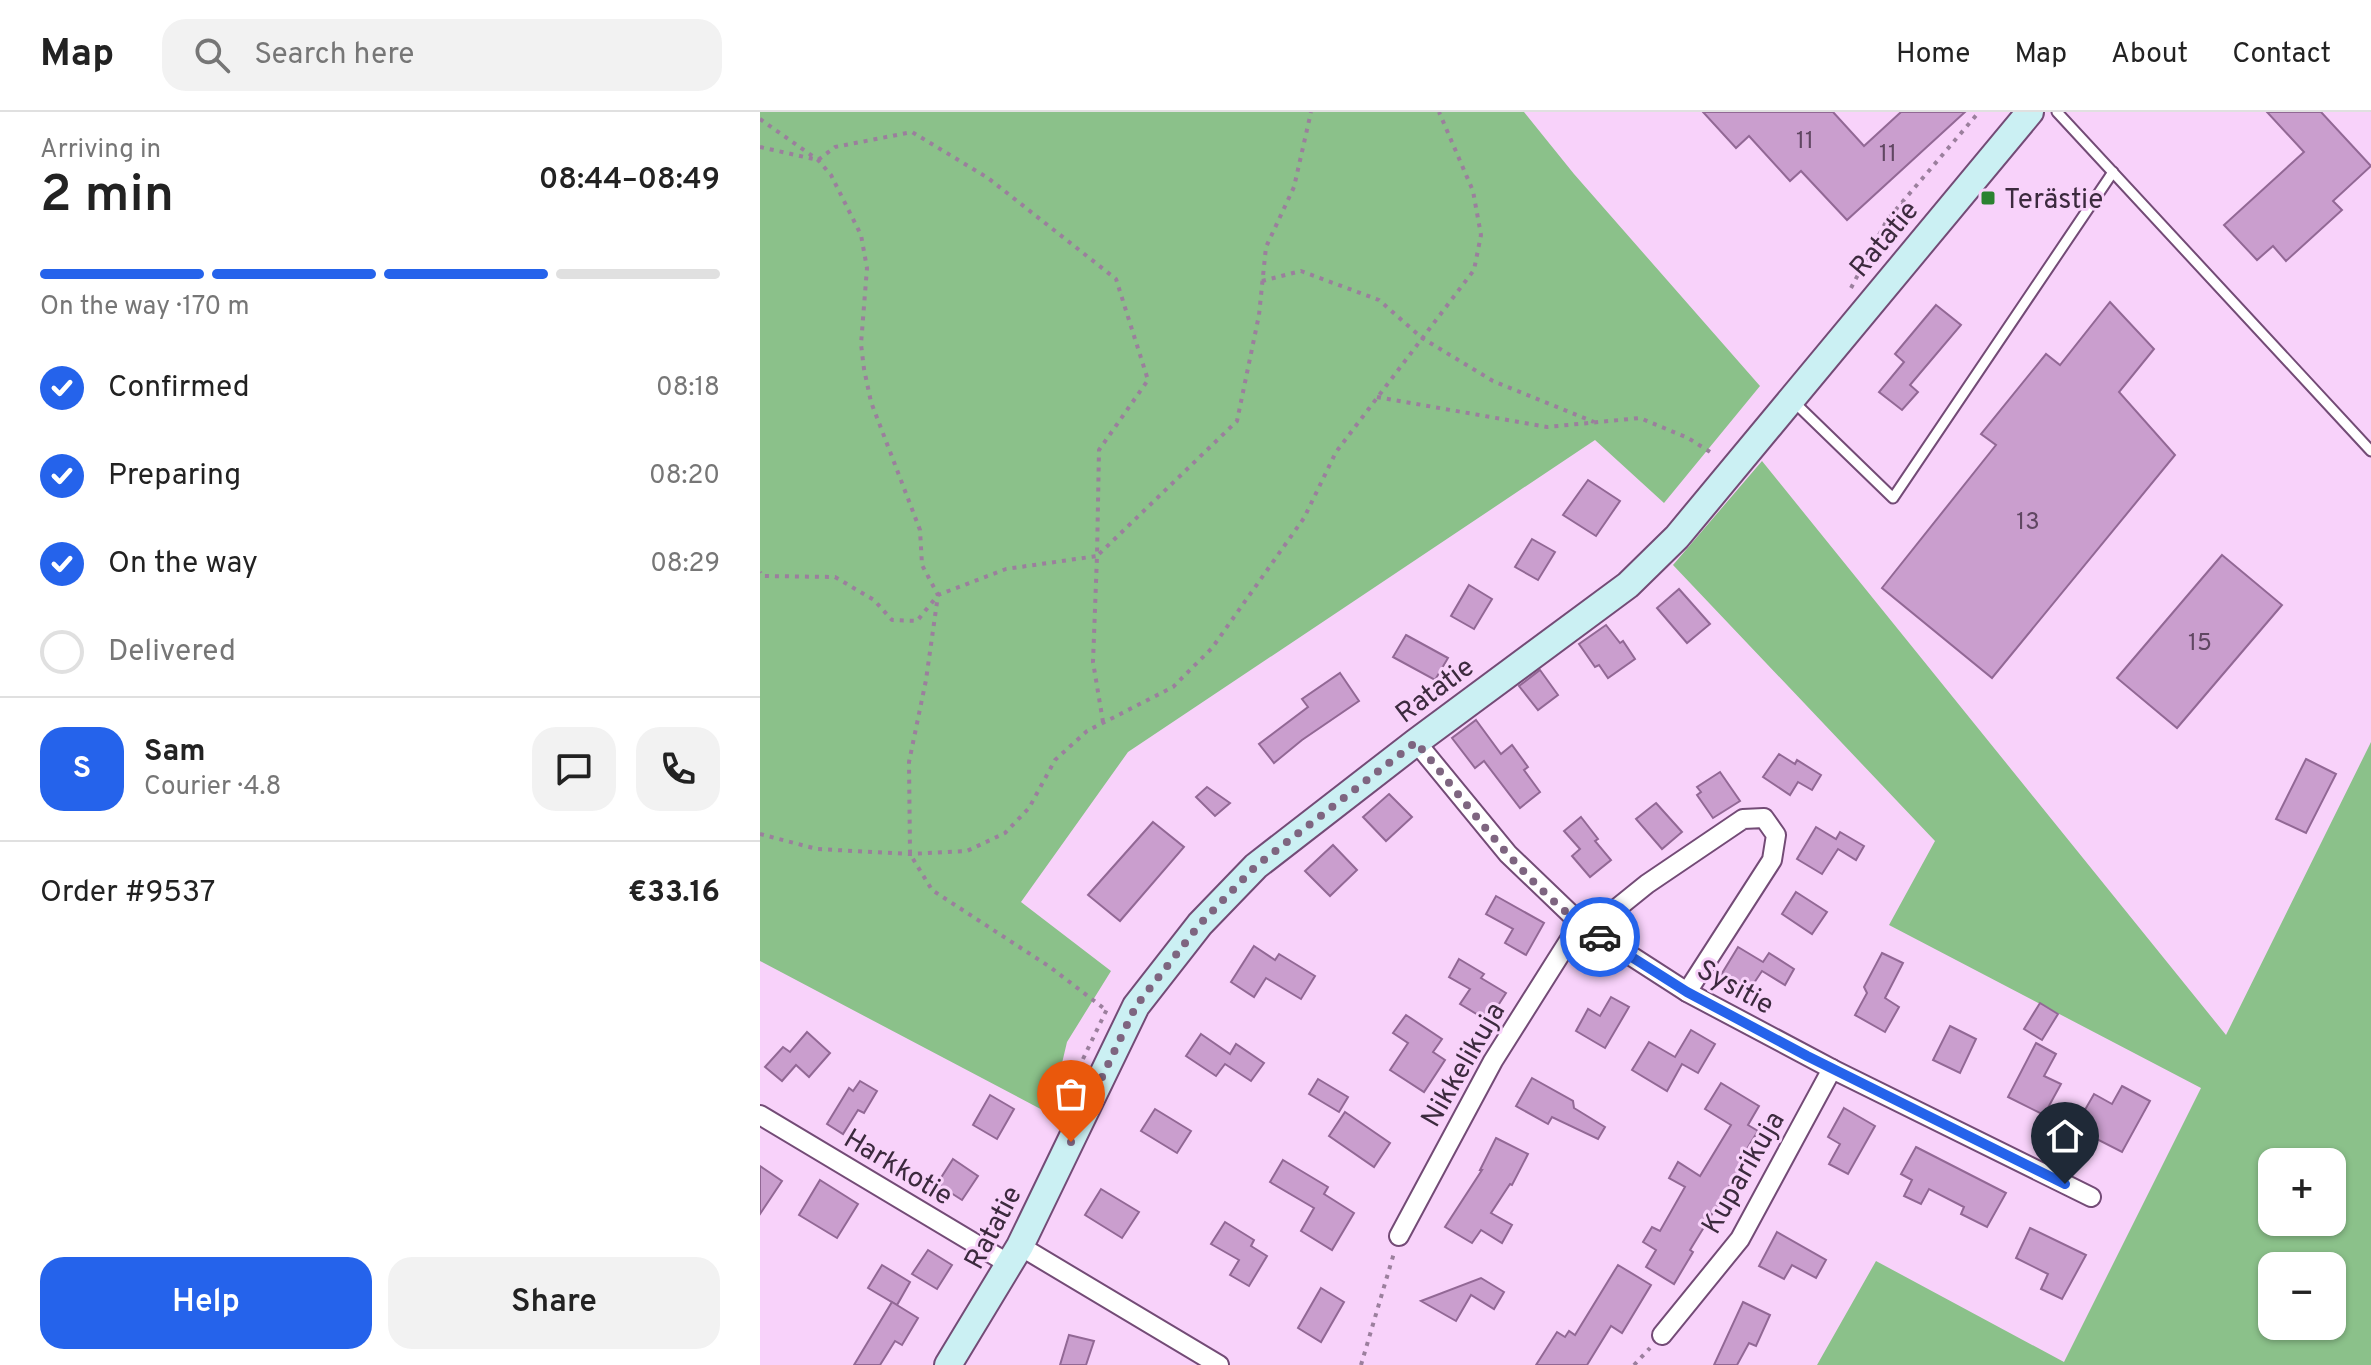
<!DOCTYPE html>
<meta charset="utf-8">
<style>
:root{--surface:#fff;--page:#f2f2f2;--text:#222;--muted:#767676;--line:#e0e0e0;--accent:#2563eb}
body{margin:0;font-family:Overpass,sans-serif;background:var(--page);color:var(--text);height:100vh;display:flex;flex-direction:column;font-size:30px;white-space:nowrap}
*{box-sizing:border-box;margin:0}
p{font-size:26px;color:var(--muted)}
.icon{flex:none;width:44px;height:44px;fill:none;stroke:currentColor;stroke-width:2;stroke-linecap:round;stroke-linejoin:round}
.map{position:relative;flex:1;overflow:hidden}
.details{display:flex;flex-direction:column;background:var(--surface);width:760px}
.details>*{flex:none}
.fabs{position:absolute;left:1498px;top:1036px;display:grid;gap:16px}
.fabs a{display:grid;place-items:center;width:88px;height:88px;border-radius:16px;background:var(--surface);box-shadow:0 2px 6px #0004;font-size:40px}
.pin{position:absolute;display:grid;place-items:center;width:68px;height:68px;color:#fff;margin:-82px -34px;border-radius:50% 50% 50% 0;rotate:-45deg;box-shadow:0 0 8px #0007}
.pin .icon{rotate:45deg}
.courier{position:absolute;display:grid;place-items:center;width:80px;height:80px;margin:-40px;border:6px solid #2563eb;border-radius:50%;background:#fff;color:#222;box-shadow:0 2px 10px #0007}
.head em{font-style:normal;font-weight:600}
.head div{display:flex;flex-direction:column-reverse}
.head{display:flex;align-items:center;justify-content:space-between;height:136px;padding:0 40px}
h1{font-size:52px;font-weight:600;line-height:60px}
.bar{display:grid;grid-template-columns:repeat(4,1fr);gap:12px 8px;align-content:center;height:96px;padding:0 40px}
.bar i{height:10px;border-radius:6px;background:var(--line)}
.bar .on{background:var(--accent)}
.bar p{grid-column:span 4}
.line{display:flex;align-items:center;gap:20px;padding:0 40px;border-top:2px solid var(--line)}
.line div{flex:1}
.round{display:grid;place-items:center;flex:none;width:84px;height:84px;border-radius:24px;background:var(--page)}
ol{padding:0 40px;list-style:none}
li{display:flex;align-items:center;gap:24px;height:88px}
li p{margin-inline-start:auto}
li .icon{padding:8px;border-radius:50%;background:var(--accent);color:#fff;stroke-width:4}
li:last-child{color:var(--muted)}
li i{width:44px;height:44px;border:4px solid var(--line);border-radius:50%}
.button{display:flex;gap:16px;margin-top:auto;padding:16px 40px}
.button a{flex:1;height:92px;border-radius:24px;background:var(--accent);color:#fff;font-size:32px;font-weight:600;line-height:92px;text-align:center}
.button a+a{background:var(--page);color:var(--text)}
header{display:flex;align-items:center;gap:48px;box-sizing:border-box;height:112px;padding:0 40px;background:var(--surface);border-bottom:2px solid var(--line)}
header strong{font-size:38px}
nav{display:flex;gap:44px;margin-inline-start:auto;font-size:28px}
.search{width:560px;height:72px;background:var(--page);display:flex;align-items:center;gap:20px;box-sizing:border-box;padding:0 28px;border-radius:24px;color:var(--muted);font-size:30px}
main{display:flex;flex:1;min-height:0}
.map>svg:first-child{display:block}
</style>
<header>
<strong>Map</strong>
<div class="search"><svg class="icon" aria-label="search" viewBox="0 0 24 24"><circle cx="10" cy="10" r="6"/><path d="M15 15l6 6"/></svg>Search here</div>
<nav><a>Home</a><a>Map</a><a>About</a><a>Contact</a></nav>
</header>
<main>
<section class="details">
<div class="head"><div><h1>2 min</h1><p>Arriving in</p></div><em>08:44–08:49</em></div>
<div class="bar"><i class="on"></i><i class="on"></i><i class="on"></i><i></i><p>On the way · 170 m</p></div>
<ol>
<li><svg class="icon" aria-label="check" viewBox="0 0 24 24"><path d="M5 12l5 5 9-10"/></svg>Confirmed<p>08:18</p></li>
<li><svg class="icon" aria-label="check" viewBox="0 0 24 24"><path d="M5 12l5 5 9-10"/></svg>Preparing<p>08:20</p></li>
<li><svg class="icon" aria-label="check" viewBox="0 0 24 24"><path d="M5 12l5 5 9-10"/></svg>On the way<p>08:29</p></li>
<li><i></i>Delivered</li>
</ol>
<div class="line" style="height:144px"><b class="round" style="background:var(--accent);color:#fff">S</b><div><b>Sam</b><p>Courier · 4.8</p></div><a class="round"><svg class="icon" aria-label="chat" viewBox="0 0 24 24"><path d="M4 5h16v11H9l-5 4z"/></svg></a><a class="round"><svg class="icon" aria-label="phone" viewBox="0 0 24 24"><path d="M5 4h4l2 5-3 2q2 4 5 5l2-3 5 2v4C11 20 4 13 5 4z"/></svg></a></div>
<div class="line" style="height:104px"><div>Order #9537</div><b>€33.16</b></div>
<div class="button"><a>Help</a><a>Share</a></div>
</section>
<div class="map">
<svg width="1611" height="1253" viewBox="0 0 1611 1253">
<rect width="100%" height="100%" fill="#f8d2fa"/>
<g fill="#8bc18a" fill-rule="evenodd">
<path d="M0,0H764L814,62L1000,274L904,391L835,328L368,640L261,790L351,859L307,930L290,1002L0,849Z"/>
<path d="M1002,349L1466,923L1611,630V1253H1057L1116,1149L1304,1250L1441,976L1129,813L1175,729L913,453ZM1512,1050H1572V1110H1512ZM1512,1154H1572V1214H1512Z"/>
</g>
<g fill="#ca9ece" stroke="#926895" stroke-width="2">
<path d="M943,0H1073L1104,34L1141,0H1205L1087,108L1041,59L1030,69L989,24L976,36Z"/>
<path d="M1507,0H1561L1611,54L1573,89L1582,98L1526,149L1513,134L1497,148L1464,113L1544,40Z"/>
<path d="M1350,190L1394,237L1359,280L1415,343L1232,566L1122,476L1236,333L1221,322L1286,242L1300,253Z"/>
<path d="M1176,193L1201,213L1150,273L1158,280L1142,298L1119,280L1144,250L1135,242Z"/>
<path d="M828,368L860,389L836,424L803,403Z"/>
<path d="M772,427L795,440L778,468L755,455Z"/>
<path d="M1462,443L1522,493L1417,616L1357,566Z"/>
<path d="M709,473L732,487L714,517L691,504Z"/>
<path d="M919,477L950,512L927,531L897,496Z"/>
<path d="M846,513L860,531L863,529L875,547L848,566L839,553L835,555L819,532Z"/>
<path d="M646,523L688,546L675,568L633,545Z"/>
<path d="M780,558L798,583L778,598L759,574Z"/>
<path d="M580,561L599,589L542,628L514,651L499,632L548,595L542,587Z"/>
<path d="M716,608L741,642L752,633L768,655L764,658L780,680L760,696L724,649L715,656L692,626Z"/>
<path d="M1019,642L1035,652L1037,648L1061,663L1052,678L1038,670L1030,683L1003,665Z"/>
<path d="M1546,647L1576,662L1546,721L1516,707Z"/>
<path d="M960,660L980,689L953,706L937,683L941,680L937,675Z"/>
<path d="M447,675L470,691L455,704L436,685Z"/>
<path d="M629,682L652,705L626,729L603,705Z"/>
<path d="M896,691L922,720L902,737L876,707Z"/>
<path d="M821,705L838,727L835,729L851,748L830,765L812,744L820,737L804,719Z"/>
<path d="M393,710L424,735L360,809L328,783Z"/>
<path d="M1056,715L1076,727L1080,720L1104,734L1096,748L1078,737L1062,762L1037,747Z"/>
<path d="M573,733L597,758L570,784L545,759Z"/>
<path d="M1036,780L1067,800L1052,822L1022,802Z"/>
<path d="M736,784L784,811L766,843L745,831L753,817L726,802Z"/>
<path d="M494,834L515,848L519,842L555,864L541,887L506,866L494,885L471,870Z"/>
<path d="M978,835L1003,850L1009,841L1034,857L1025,873L1002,859L988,880L961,863Z"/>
<path d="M1122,841L1143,851L1125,886L1139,895L1125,920L1095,903L1107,881L1104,875Z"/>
<path d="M699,847L724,862L721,866L746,881L728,909L700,892L710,877L689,865Z"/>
<path d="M851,885L869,895L845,936L816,919L828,897L840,904Z"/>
<path d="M1280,891L1298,902L1282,928L1264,917Z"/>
<path d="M646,903L682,927L673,940L685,948L664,980L630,958L648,931L633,921Z"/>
<path d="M1190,914L1216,927L1200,961L1173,948Z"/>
<path d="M931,918L955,932L938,961L922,952L907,979L872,958L889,930L915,945Z"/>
<path d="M47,920L70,941L49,965L36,953L22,969L5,955L23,935L30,940Z"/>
<path d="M441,922L470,942L476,932L504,951L491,969L465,952L456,964L426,944Z"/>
<path d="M1276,931L1296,942L1284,964L1301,972L1284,1003L1248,985Z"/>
<path d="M772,966L813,989L814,996L845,1015L838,1027L792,1005L788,1012L756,994Z"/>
<path d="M558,967L588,985L579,1000L549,982Z"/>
<path d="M100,969L117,979L104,1001L98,998L83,1022L67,1012L89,976L93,979Z"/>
<path d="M961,971L999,994L988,1013L998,1019L988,1035L992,1037L930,1138L933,1140L914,1172L886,1155L896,1138L883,1130L892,1115L900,1119L925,1075L909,1066L918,1050L940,1064L971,1013L945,997Z"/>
<path d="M1362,974L1390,989L1362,1040L1321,1019L1328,1006L1322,1003L1334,982L1352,992Z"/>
<path d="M230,983L254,997L237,1027L213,1013Z"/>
<path d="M1084,996L1115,1014L1088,1062L1069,1052L1080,1032L1068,1025Z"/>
<path d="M395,997L431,1019L417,1041L381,1019Z"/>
<path d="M585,1000L630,1031L614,1055L569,1024Z"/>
<path d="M736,1026L768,1042L752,1073L750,1072L731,1101L752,1113L742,1131L721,1118L712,1131L685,1115L722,1058H720Z"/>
<path d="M1156,1035L1246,1081L1227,1115L1201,1102L1204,1095L1169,1077L1161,1092L1144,1084L1152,1068L1141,1062Z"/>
<path d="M193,1047L218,1064L202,1088L177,1072Z"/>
<path d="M523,1048L568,1075L564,1082L594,1101L572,1138L541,1119L554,1096L510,1070Z"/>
<path d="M0,1054L22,1069L0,1102Z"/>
<path d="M60,1068L98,1092L77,1126L39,1103Z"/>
<path d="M341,1077L379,1100L362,1126L325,1103Z"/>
<path d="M465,1110L494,1128L491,1134L507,1144L489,1174L470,1163L479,1148L451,1132Z"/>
<path d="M1270,1116L1326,1143L1302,1187L1281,1177L1288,1162L1256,1146Z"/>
<path d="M1017,1120L1066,1148L1056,1166L1032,1153L1024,1167L999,1154Z"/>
<path d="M168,1138L192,1153L177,1177L152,1162Z"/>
<path d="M122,1153L150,1170L137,1193L108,1176Z"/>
<path d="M858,1153L891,1173L862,1221L851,1214L827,1253H776L797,1220L805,1225L809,1219L815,1223Z"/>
<path d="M721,1166L744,1180L734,1197L711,1183L696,1209L661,1189Z"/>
<path d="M561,1176L584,1190L561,1230L538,1216Z"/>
<path d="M132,1190L158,1206L142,1233L135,1229L120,1253H94Z"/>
<path d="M983,1190L1010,1203L996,1234L989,1231L977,1253H954Z"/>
<path d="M309,1223L334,1229L326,1253H300Z"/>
</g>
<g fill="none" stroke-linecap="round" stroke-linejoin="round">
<g stroke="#734b76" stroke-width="13">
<g id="lane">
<path d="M1297,0L1611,339"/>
<path d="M1034,290L1133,386L1353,60"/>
</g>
</g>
<g stroke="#734b76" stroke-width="22">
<g id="street">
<path d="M656,630L748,742L820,811L927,880L1072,957L1331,1085"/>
<path d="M830,818L887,772L983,707L1004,706L1016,723L1012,748L927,880"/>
<path d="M0,1003L249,1152"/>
<path d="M639,1124L733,949L820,811"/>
<path d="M260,1134L459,1253"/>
<path d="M902,1223L980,1127L1072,957"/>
</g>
</g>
<g stroke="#734b76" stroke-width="30">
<path id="secondary" d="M188,1253L260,1134L376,894L440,812L496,754L656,630L868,473L917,425L1270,0"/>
</g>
<g stroke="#9b7f9d" stroke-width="4" stroke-dasharray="4 6" stroke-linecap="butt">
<path d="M0,7L58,48L71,63L101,123L107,156L101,232L104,257L111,290L160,418L162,453L178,483L166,568L149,650L150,742L172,778L290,855L346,898"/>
<path d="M0,35L58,48L75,35L152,20L228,66L356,167L388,268L339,338L337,444L246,457L178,483L157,509L132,508L114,488L75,465L2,464L0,460"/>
<path d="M1142,90L1154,100"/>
<path d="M502,169L541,159L619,188L662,226L733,269L834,310"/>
<path d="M1091,176L1127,108L1219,0"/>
<path d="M617,285L787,315L880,306L928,326L955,343"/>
<path d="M343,610L333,550L337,444L477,309L499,203L506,135L534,75L551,0"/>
<path d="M0,722L57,737L150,742L207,739L245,721L269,696L295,648L327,619L413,575L452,536L544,406L576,340L714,158L721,123L713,79L679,0"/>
<path d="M323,947L347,897"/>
<path d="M601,1253L634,1141"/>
<path d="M874,1253L890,1236"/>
</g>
<use href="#lane" stroke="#fff" stroke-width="9"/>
<use href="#street" stroke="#fff" stroke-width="18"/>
<use href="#secondary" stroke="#cbf0f3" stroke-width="26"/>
</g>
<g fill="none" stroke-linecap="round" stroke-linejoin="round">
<path stroke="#7e6580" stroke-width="8" stroke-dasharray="0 14.4" d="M311,1030L376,894L440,812L496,754L656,630C710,695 768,779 840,825"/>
<path stroke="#2563eb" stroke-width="10" d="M840,825L927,880L1047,944L1305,1072"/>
</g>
<rect fill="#2b8230" stroke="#f8d2fa" stroke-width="3" x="1220" y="78" width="16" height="16" rx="4"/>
<g text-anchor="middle" stroke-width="6" stroke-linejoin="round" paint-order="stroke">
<g font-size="24" fill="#604762">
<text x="1045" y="36">11</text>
<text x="1128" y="49">11</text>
<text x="1268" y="417">13</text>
<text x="1440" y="538">15</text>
</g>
<g font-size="28" fill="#3c2a3e" stroke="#f8d2fa" text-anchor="start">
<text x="1244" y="96">Terästie</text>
</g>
<g font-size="28" fill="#3c2a3e" stroke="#f8d2fa">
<text transform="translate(1123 126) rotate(-50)" y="10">Ratatie</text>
<text transform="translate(674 577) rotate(-37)" y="10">Ratatie</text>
<text transform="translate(976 874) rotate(29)" y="10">Sysitie</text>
<text transform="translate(702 952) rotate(-60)" y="10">Nikkelikuja</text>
<text transform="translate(139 1054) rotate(31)" y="10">Harkkotie</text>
<text transform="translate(982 1060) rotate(-60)" y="10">Kuparikuja</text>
<text transform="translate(232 1115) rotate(-62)" y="10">Ratatie</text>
</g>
</g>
</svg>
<div class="fabs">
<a>+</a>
<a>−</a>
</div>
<div class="pin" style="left:311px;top:1030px;background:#ea580c"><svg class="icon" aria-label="bag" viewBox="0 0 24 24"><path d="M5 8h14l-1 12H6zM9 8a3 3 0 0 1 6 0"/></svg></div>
<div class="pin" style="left:1305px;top:1072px;background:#1f2937"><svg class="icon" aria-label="home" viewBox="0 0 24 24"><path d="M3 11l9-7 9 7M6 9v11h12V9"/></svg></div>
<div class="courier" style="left:840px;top:825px"><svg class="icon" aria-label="car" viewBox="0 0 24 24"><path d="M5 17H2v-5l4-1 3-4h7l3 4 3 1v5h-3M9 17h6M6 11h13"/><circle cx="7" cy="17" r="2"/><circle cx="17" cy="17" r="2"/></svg></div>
</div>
</main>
